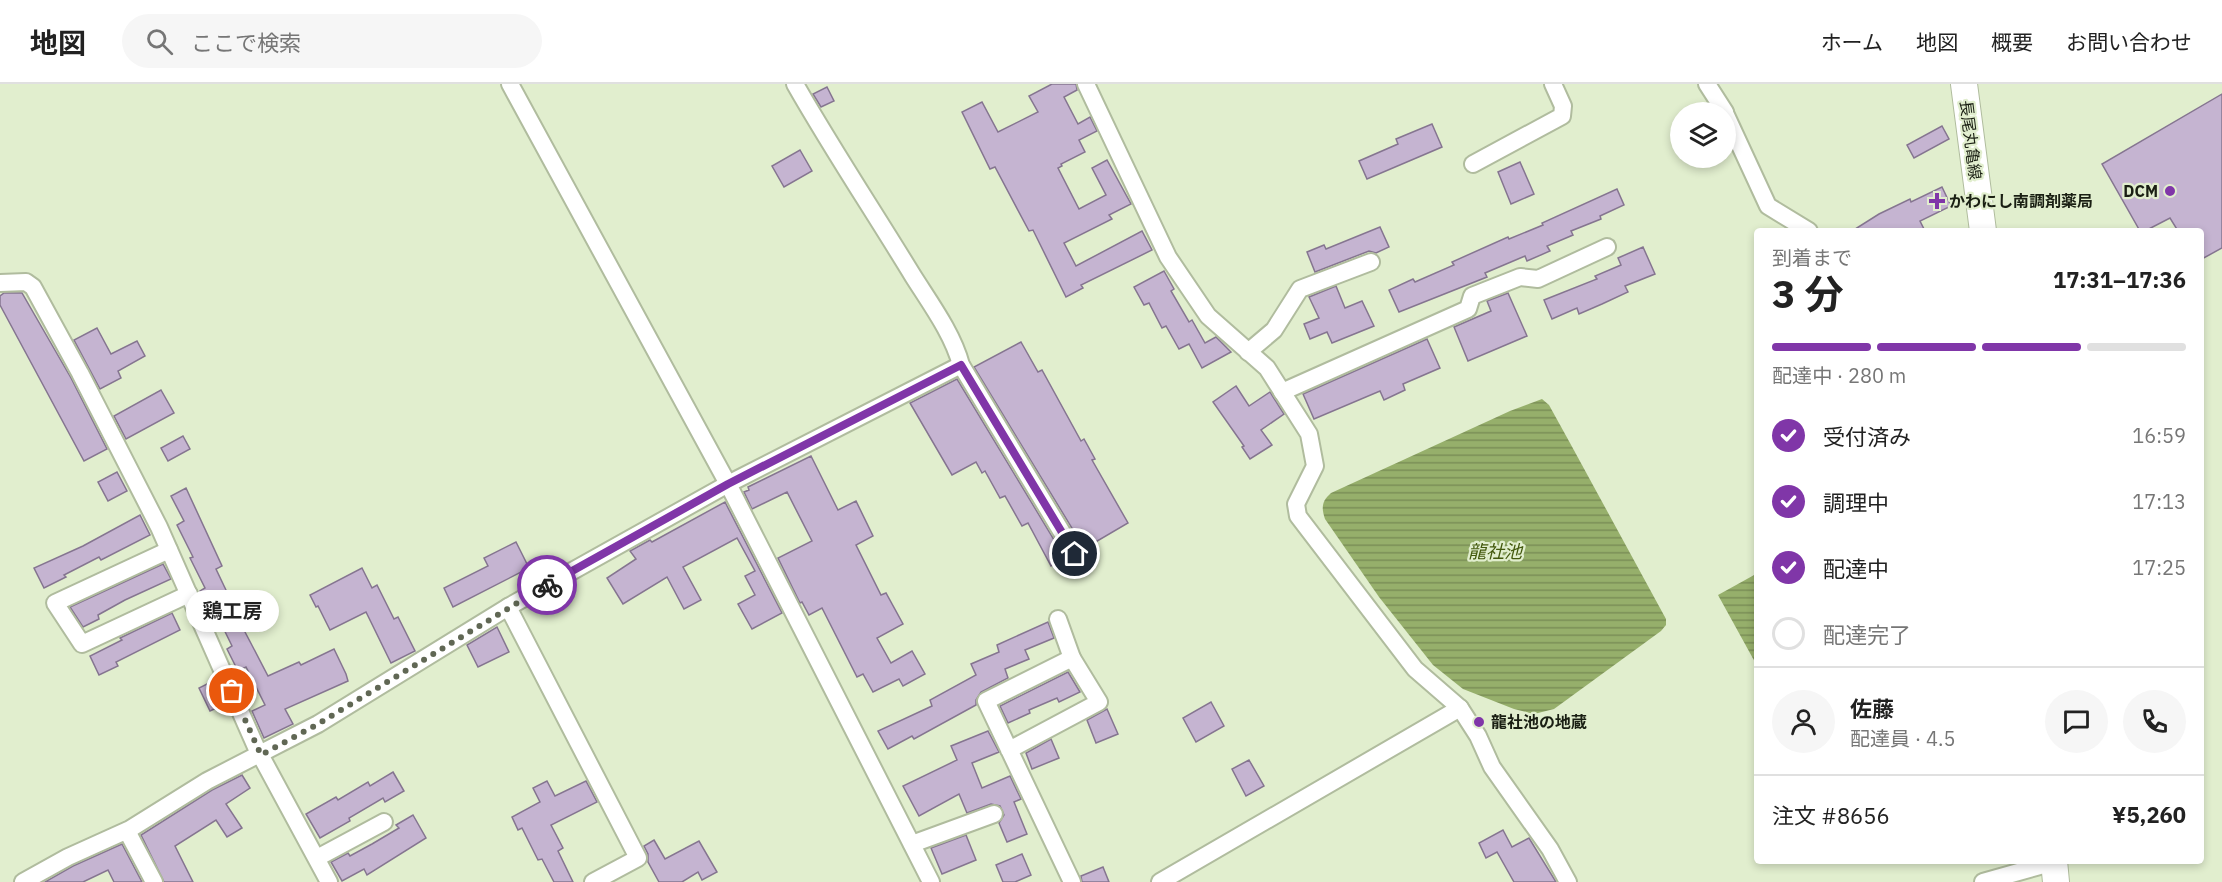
<!DOCTYPE html>
<html lang="ja">
<meta charset="utf-8">
<style>
:root{--surface:#fff;--page:#f6f6f6;--text:#222;--muted:#767676;--line:#e0e0e0;--accent:#8036a8}
body{margin:0;font-family:"IBM Plex Sans","Noto Sans JP",sans-serif;background:var(--page);color:var(--text);height:100vh;display:flex;flex-direction:column;font-size:22px;white-space:nowrap}
*{box-sizing:border-box;margin:0}
p{font-size:20px;color:var(--muted)}
.icon{flex:none;width:33px;height:33px;fill:none;stroke:currentColor;stroke-width:2;stroke-linecap:round;stroke-linejoin:round}
.map{position:relative;flex:1;overflow:hidden}
.sheet{position:absolute;left:1754px;top:144px;width:450px;height:636px;display:flex;flex-direction:column;background:var(--surface);border-radius:6px;box-shadow:0 3px 9px #0003}
.sheet>*{flex:none}
.controls{position:absolute;left:1670px;top:18px;display:grid;gap:12px}
.controls a{display:grid;place-items:center;width:66px;height:66px;border-radius:50%;background:var(--surface);box-shadow:0 3px 9px #0003;font-size:30px}
.pin{position:absolute;display:grid;place-items:center;width:51px;height:51px;color:#fff;margin:-26px;border:3px solid #fff;border-radius:50%;box-shadow:0 2px 6px #0007}
.courier{position:absolute;display:grid;place-items:center;width:60px;height:60px;margin:-30px;border:4px solid #8036a8;border-radius:50%;background:#fff;color:#222;box-shadow:0 2px 8px #0007}
.bubble{position:absolute;height:42px;border-radius:21px;background:var(--surface);box-shadow:0 3px 9px #0003;font-size:20px;font-weight:700;line-height:42px;text-align:center}
.summary em{font-style:normal;font-weight:700}
.summary div{display:flex;flex-direction:column-reverse}
.summary{display:flex;align-items:center;justify-content:space-between;height:102px;padding:0 18px}
h1{font-size:39px;font-weight:700;line-height:45px}
.bar{display:grid;grid-template-columns:repeat(4,1fr);gap:9px 6px;align-content:center;height:72px;padding:0 18px}
.bar i{height:8px;border-radius:4px;background:var(--line)}
.bar .selected{background:var(--accent)}
.bar p{grid-column:span 4}
.line{display:flex;align-items:center;gap:15px;padding:0 18px;border-top:2px solid var(--line)}
.line div{flex:1}
.round{display:grid;place-items:center;flex:none;width:63px;height:63px;border-radius:32px;background:var(--page)}
ol{padding:0 18px;list-style:none}
li{display:flex;align-items:center;gap:18px;height:66px}
li p{margin-inline-start:auto}
li .icon{padding:6px;border-radius:50%;background:var(--accent);color:#fff;stroke-width:4}
li:last-child{color:var(--muted)}
li i{width:33px;height:33px;border:3px solid var(--line);border-radius:50%}
header{display:flex;align-items:center;gap:36px;box-sizing:border-box;height:84px;padding:0 30px;background:var(--surface);border-bottom:2px solid var(--line)}
header strong{font-size:28px}
nav{display:flex;gap:33px;margin-inline-start:auto;font-size:21px}
.search{width:420px;height:54px;background:var(--page);display:flex;align-items:center;gap:15px;box-sizing:border-box;padding:0 21px;border-radius:33px;color:var(--muted);font-size:22px}
.map>svg:first-child{display:block}
</style>
<header>
<strong>地図</strong>
<div class="search"><svg class="icon" aria-label="search" viewBox="0 0 24 24"><circle cx="10" cy="10" r="6"/><path d="M15 15l6 6"/></svg>ここで検索</div>
<nav><a>ホーム</a><a>地図</a><a>概要</a><a>お問い合わせ</a></nav>
</header>
<div class="map">
<svg width="2222" height="798" viewBox="0 0 2222 798">
<defs>
<pattern id="water-rules" width="6" height="5" patternUnits="userSpaceOnUse" patternTransform="scale(1.5)"><rect width="6" height="5" fill="#96af6b"/><path d="M0 2.5h6" fill="none" stroke="#7a8e57"/></pattern>
</defs>
<rect width="100%" height="100%" fill="#e1eece"/>
<g fill="url(#water-rules)">
<path d="M1542,315L1549,321L1570,359L1666,535V541L1661,547L1554,625L1534,630L1514,625L1463,605L1433,581L1379,513L1325,435C1321,423 1322,417 1331,409L1510,327Z"/>
<path d="M1756,490V580L1718,511Z"/>
</g>
<g fill="#c5b4d1" stroke="#857590" stroke-width="1.5">
<path d="M1052,0H1076L1077,6L1064,13L1078,40L1090,33L1097,47L1079,56L1085,68L1061,80L1062,82L1058,84L1079,125L1106,111L1092,84L1107,76L1131,120L1109,131L1112,135L1064,159L1076,182L1142,147L1152,166L1081,201L1083,204L1066,213L1033,146L1029,147L995,83L990,85L962,28L982,18L998,48L1038,28L1029,12Z"/>
<path d="M827,3L834,17L821,23L813,10Z"/>
<path d="M2222,10V164L2200,176V147H2178L2170,134L2145,147H2140L2102,80Z"/>
<path d="M1432,40L1442,63L1367,95L1359,77L1398,60L1396,55Z"/>
<path d="M1942,42L1949,55L1914,74L1907,61Z"/>
<path d="M800,66L812,87L784,103L772,82Z"/>
<path d="M1520,78L1534,110L1511,120L1498,88Z"/>
<path d="M1942,103L1951,122L1920,137L1925,147H1852L1879,130L1910,115L1911,118Z"/>
<path d="M1617,105L1624,121L1600,132L1601,135L1571,147L1573,151L1547,162L1550,167L1527,177L1525,172L1485,189L1487,193L1399,228L1389,206L1413,195L1415,198L1454,181L1452,178L1508,153L1509,155L1543,141L1542,139Z"/>
<path d="M1380,143L1389,163L1376,169L1369,167L1315,188L1307,168L1324,161L1326,165Z"/>
<path d="M1643,163L1655,190L1625,202L1628,208L1602,220L1579,230L1577,224L1552,235L1544,216L1597,195L1595,192L1621,181L1618,174Z"/>
<path d="M1164,187L1174,205L1171,207L1189,238L1192,236L1205,259L1216,253L1231,268L1202,284L1189,260L1179,265L1166,242L1162,244L1149,219L1144,221L1134,203Z"/>
<path d="M1336,202L1345,224L1362,217L1374,242L1332,259L1327,248L1310,255L1304,240L1319,234L1309,213Z"/>
<path d="M4,209H22L71,294L107,365L84,377L0,221V212Z"/>
<path d="M1508,209L1527,252L1468,277L1454,243L1491,227L1487,217Z"/>
<path d="M97,244L111,270L137,257L145,272L118,287L121,294L100,305L74,256Z"/>
<path d="M1427,255L1440,284L1403,300L1405,306L1384,316L1380,307L1314,335L1303,310Z"/>
<path d="M1021,258L1038,288L1042,286L1081,357L1084,355L1095,375L1092,376L1128,439L1087,463L1084,464L974,283Z"/>
<path d="M957,295L1065,474L1051,482L1028,439L1022,442L1005,412L1000,414L985,387L982,389L976,378L952,391L910,319Z"/>
<path d="M1236,302L1249,322L1270,308L1284,330L1261,346L1272,361L1250,375L1242,363L1244,362L1213,318Z"/>
<path d="M161,306L174,329L126,355L114,332Z"/>
<path d="M183,352L190,365L168,377L161,364Z"/>
<path d="M811,372L838,426L856,417L873,452L856,461L881,511L886,509L903,540L877,554L891,579L912,567L925,590L903,602L899,595L873,608L863,590L857,593L822,524L809,531L802,518L800,519L778,474L812,457L787,408L752,425L744,408L749,406L748,403Z"/>
<path d="M117,388L127,407L108,417L98,398Z"/>
<path d="M186,404L222,482L216,485L235,525L238,523L248,544L244,546L268,592L299,578L301,581L334,565L346,590L348,597L285,625L293,640L264,654L252,627L265,621L246,583L238,587L227,565L232,562L214,525L210,527L200,507L205,504L190,474L193,473L177,441L184,437L171,412Z"/>
<path d="M725,418L782,529L752,545L738,520L755,511L745,492L755,487L737,454L683,483L701,516L684,525L667,493L623,520L607,494L636,475L630,467L650,456L652,458Z"/>
<path d="M140,431L150,451L101,476L99,473L64,491L66,493L44,504L34,484L83,462Z"/>
<path d="M516,458L529,484L453,523L444,504L488,482L484,474Z"/>
<path d="M163,480L171,495L125,516L98,531L99,535L83,543L70,523Z"/>
<path d="M362,484L372,504L377,501L394,535L398,533L415,567L391,579L366,528L330,546L318,522L316,523L310,511Z"/>
<path d="M172,529L180,546L116,578L118,582L99,591L90,572L122,556L120,554Z"/>
<path d="M1048,538L1054,554L1025,566L1029,575L1005,585L1008,594L981,608L976,616V621L914,655L912,652L888,665L878,647L932,622L930,616L976,591L971,580L999,568L997,561Z"/>
<path d="M497,543L509,568L478,583L467,561Z"/>
<path d="M1068,588L1080,608L1059,618L1057,614L1029,626L1030,629L1008,639L1000,622Z"/>
<path d="M215,596L225,620L210,627L199,604Z"/>
<path d="M1211,618L1224,642L1196,658L1183,634Z"/>
<path d="M1107,625L1118,650L1096,659L1087,636Z"/>
<path d="M988,647L999,668L972,679L982,704L1010,692L1021,715L1014,718L1027,750L1007,758L999,739L1004,731L1000,722L991,720L967,729L959,710L919,732L903,702L957,676L951,662Z"/>
<path d="M1051,655L1059,674L1032,685L1026,669Z"/>
<path d="M1249,676L1264,702L1246,712L1232,685Z"/>
<path d="M393,688L404,707L385,718L383,714L349,734L350,737L320,754L306,730L336,713L338,716L368,698L370,702Z"/>
<path d="M242,691L250,704L226,720L242,744L227,753L216,736L175,762L193,798H164L141,751L212,706Z"/>
<path d="M547,697L555,712L586,697L597,718L551,741L563,764L558,767L573,798H554L542,775L538,776L522,744L518,746L512,733L540,718L533,704Z"/>
<path d="M413,731L426,754L367,791L364,785L342,797L331,778L348,769L350,772L372,760L399,744L396,741Z"/>
<path d="M1503,746L1512,763L1529,754L1556,798H1514L1497,768L1486,774L1479,759Z"/>
<path d="M966,751L976,776L942,790L931,764Z"/>
<path d="M654,756L665,775L699,757L717,788L702,796L698,788L682,798H659L648,778V770L644,762Z"/>
<path d="M122,760L142,798H114L108,786L83,798H45L73,782Z"/>
<path d="M1022,770L1031,791L1015,798H1003L996,781Z"/>
<path d="M1103,783L1109,798H1082L1081,792Z"/>
</g>
<g fill="none" stroke-linecap="round" stroke-linejoin="round">
<g stroke="#b0bc9e" stroke-width="20">
<g id="minor">
<path d="M510,0L728,400L931,798"/>
<path d="M795,0C832,65 874,128 913,192C930,219 953,250 961,281L1075,470"/>
<path d="M1086,0L1168,173L1208,232L1267,284L1309,350L1315,382L1296,420L1298,432L1415,585L1460,624L1478,652L1492,683L1550,765L1568,798"/>
<path d="M1707,0L1725,28"/>
<path d="M1725,29L1768,122L1809,147"/>
<path d="M1473,80L1562,32L1563,22L1553,0"/>
<path d="M0,199L26,198L33,203L80,289L159,443L256,663L329,798"/>
<path d="M1248,268L1274,246L1300,205L1371,178"/>
<path d="M1282,308L1468,225L1472,212L1520,193L1538,195L1607,163"/>
<path d="M169,466L55,519L82,560L189,510"/>
<path d="M508,523L638,774L593,798"/>
<path d="M1058,535L1072,574"/>
<path d="M1009,666L1099,618L1072,574L986,617L1072,798"/>
<path d="M127,747L154,798"/>
<path d="M912,760L994,730"/>
<path d="M317,774L384,738"/>
<path d="M23,798L68,773L130,745L207,697L318,640L508,523L728,400L961,281"/>
<path d="M1160,798L1460,624"/>
<path d="M1983,798L2054,778"/>
</g>
</g>
<g stroke="#b0bc9e" stroke-width="28">
<g id="primary">
<path d="M1964,0L1983,147"/>
<path d="M2054,777L2056,798"/>
</g>
</g>
<use href="#minor" stroke="#fff" stroke-width="16"/>
<use href="#primary" stroke="#fff" stroke-width="26"/>
</g>
<g fill="none" stroke-linecap="round" stroke-linejoin="round">
<path stroke="#606754" stroke-width="6" stroke-dasharray="0 10.8" d="M232,607L261,671L318,640L547,501"/>
<path stroke="#8036a8" stroke-width="8" d="M547,501L728,400L961,281L1075,470"/>
</g>
<g fill="#8036a8" stroke="#e1eece" stroke-width="2">
<circle cx="2170" cy="107" r="6"/>
<path d="M1934 108h6v6h6v6h-6v6h-6v-6h-6v-6h6z"/>
<circle cx="1479" cy="638" r="6"/>
</g>
<g text-anchor="middle" stroke-width="4.5" stroke-linejoin="round" paint-order="stroke">
<g font-size="16" fill="#1a1f13" stroke="#e1eece">
<text transform="translate(1971 56) rotate(83)" y="6">長尾丸亀線</text>
</g>
<g font-size="16" font-weight="bold" fill="#1a1f13" stroke="#e1eece" text-anchor="start">
<text x="2158" y="113" text-anchor="end">DCM</text>
<text x="1949" y="123">かわにし南調剤薬局</text>
<text x="1491" y="644">龍社池の地蔵</text>
</g>
<g font-size="18" font-style="italic" fill="#43590d" stroke="#e1eece">
<text x="1495" y="474">龍社池</text>
</g>
</g>
</svg>
<div class="controls">
<a><svg class="icon" aria-label="layers" viewBox="0 0 24 24"><path d="M12 4l9 5-9 5-9-5zM3 14l9 5 9-5"/></svg></a>
</div>
<div class="pin" style="left:232px;top:607px;background:#ea580c"><svg class="icon" aria-label="bag" viewBox="0 0 24 24"><path d="M5 8h14l-1 12H6zM9 8a3 3 0 0 1 6 0"/></svg></div>
<div class="pin" style="left:1075px;top:470px;background:#1f2937"><svg class="icon" aria-label="home" viewBox="0 0 24 24"><path d="M3 11l9-7 9 7M6 9v11h12V9"/></svg></div>
<div class="courier" style="left:547px;top:501px"><svg class="icon" aria-label="bike" viewBox="0 0 24 24"><circle cx="6" cy="16" r="4"/><circle cx="18" cy="16" r="4"/><path d="M6 16l4-8h5l3 8M10 8l3 8H6M13 5h3"/></svg></div>
<div class="bubble" style="left:186px;top:506px;width:93px">鶏工房</div>
<section class="sheet">
<div class="summary"><div><h1>3 分</h1><p>到着まで</p></div><em>17:31–17:36</em></div>
<div class="bar"><i class="selected"></i><i class="selected"></i><i class="selected"></i><i></i><p>配達中 · 280 m</p></div>
<ol>
<li><svg class="icon" aria-label="check" viewBox="0 0 24 24"><path d="M5 12l5 5 9-10"/></svg>受付済み<p>16:59</p></li>
<li><svg class="icon" aria-label="check" viewBox="0 0 24 24"><path d="M5 12l5 5 9-10"/></svg>調理中<p>17:13</p></li>
<li><svg class="icon" aria-label="check" viewBox="0 0 24 24"><path d="M5 12l5 5 9-10"/></svg>配達中<p>17:25</p></li>
<li><i></i>配達完了</li>
</ol>
<div class="line" style="height:108px"><a class="round"><svg class="icon" aria-label="person" viewBox="0 0 24 24"><circle cx="12" cy="8" r="4"/><path d="M4 21q1-7 8-7t8 7"/></svg></a><div><b>佐藤</b><p>配達員 · 4.5</p></div><a class="round"><svg class="icon" aria-label="chat" viewBox="0 0 24 24"><path d="M4 5h16v11H9l-5 4z"/></svg></a><a class="round"><svg class="icon" aria-label="phone" viewBox="0 0 24 24"><path d="M5 4h4l2 5-3 2q2 4 5 5l2-3 5 2v4C11 20 4 13 5 4z"/></svg></a></div>
<div class="line" style="height:78px"><div>注文 #8656</div><b>¥5,260</b></div>
</section>
</div>
